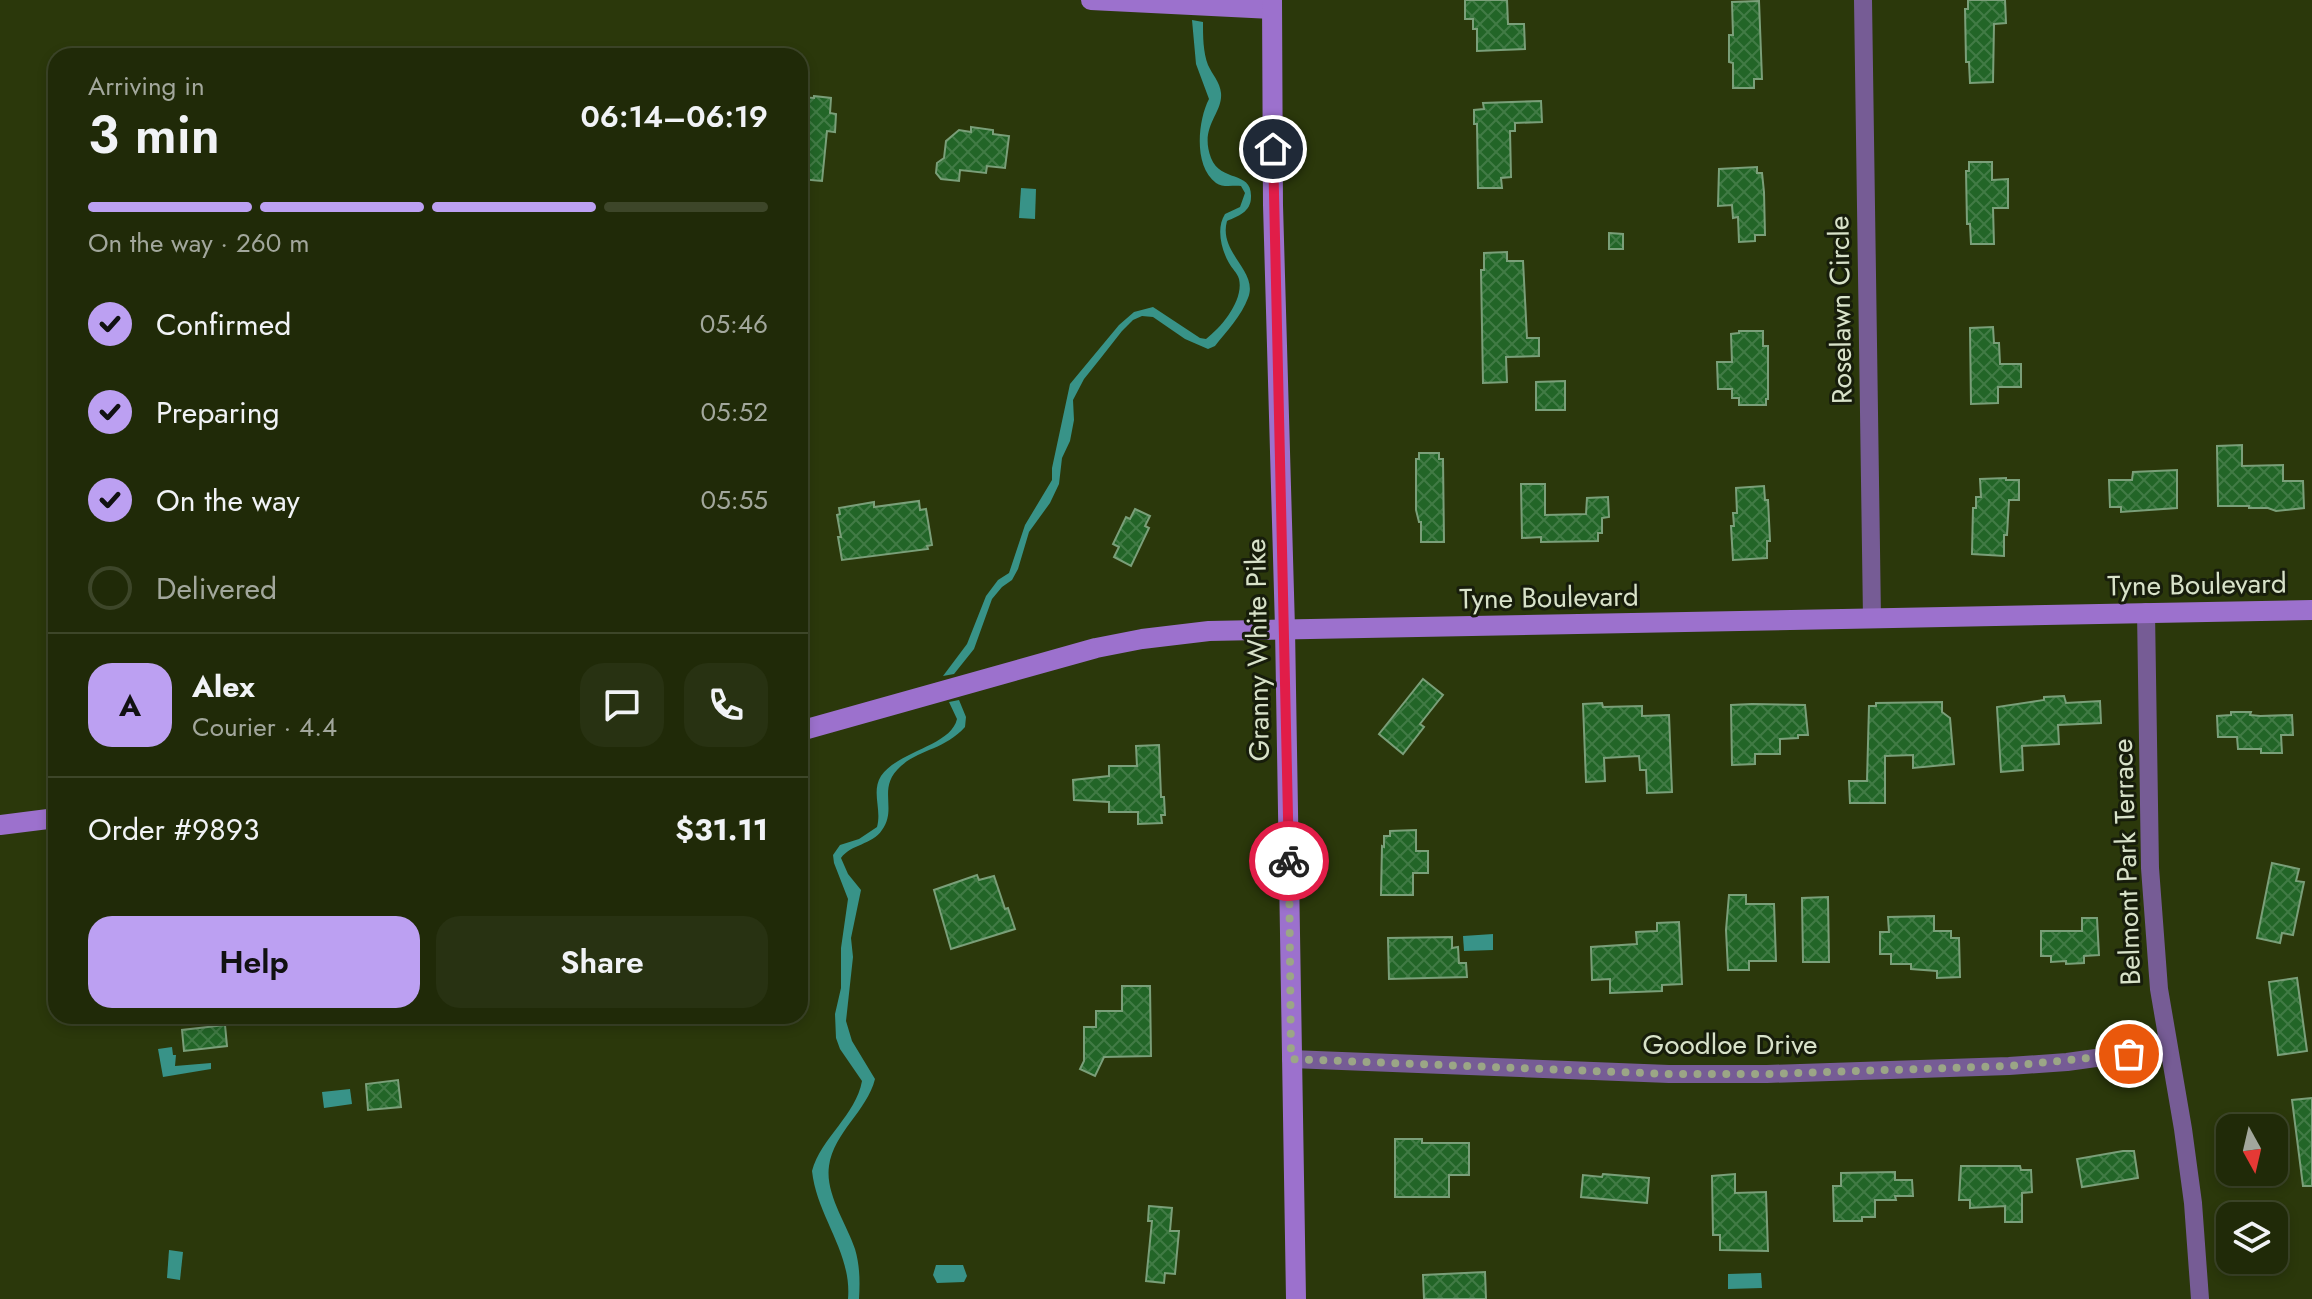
<!DOCTYPE html>
<meta charset="utf-8">
<style>
:root{--surface:#202a08;--page:#283212;--text:#f1f3f6;--muted:#a2a79c;--line:#3d4629;--accent:#bca0f2}
body{margin:0;font-family:Jost,sans-serif;background:var(--page);color:var(--text);height:100vh;display:flex;flex-direction:column;font-size:30px;white-space:nowrap}
*{box-sizing:border-box;margin:0}
p{font-size:26px;color:var(--muted)}
.icon{flex:none;width:44px;height:44px;fill:none;stroke:currentColor;stroke-width:2;stroke-linecap:round;stroke-linejoin:round}
.map{position:relative;flex:1;overflow:hidden}
.drawer{position:absolute;left:48px;top:48px;width:760px;height:976px;display:flex;flex-direction:column;background:var(--surface);border-radius:24px;box-shadow:0 4px 12px #0003,0 0 0 2px var(--line)}
.drawer>*{flex:none}
.needle{width:52px;rotate:172deg}
.fabs{position:absolute;left:2216px;top:1114px;display:grid;gap:16px}
.fabs a{display:grid;place-items:center;width:72px;height:72px;border-radius:16px;background:var(--surface);box-shadow:0 4px 12px #0003,0 0 0 2px var(--line);font-size:40px}
.pin{position:absolute;display:grid;place-items:center;width:68px;height:68px;color:#fff;margin:-34px;border:4px solid #fff;border-radius:50%;box-shadow:0 2px 8px #0007}
.courier{position:absolute;display:grid;place-items:center;width:80px;height:80px;margin:-40px;border:6px solid #e11d48;border-radius:50%;background:#fff;color:#222;box-shadow:0 2px 10px #0007}
.summary em{font-style:normal;font-weight:600}
.summary div{display:flex;flex-direction:column-reverse}
.summary{display:flex;align-items:center;justify-content:space-between;height:136px;padding:0 40px}
h1{font-size:52px;font-weight:600;line-height:60px}
.bar{display:grid;grid-template-columns:repeat(4,1fr);gap:12px 8px;align-content:center;height:96px;padding:0 40px}
.bar i{height:10px;border-radius:6px;background:var(--line)}
.bar .current{background:var(--accent)}
.bar p{grid-column:span 4}
.line{display:flex;align-items:center;gap:20px;padding:0 40px;border-top:2px solid var(--line)}
.line div{flex:1}
.round{display:grid;place-items:center;flex:none;width:84px;height:84px;border-radius:24px;background:var(--page)}
ol{padding:0 40px;list-style:none}
li{display:flex;align-items:center;gap:24px;height:88px}
li p{margin-inline-start:auto}
li .icon{padding:8px;border-radius:50%;background:var(--accent);color:#111;stroke-width:4}
li:last-child{color:var(--muted)}
li i{width:44px;height:44px;border:4px solid var(--line);border-radius:50%}
.cta{display:flex;gap:16px;margin-top:auto;padding:16px 40px}
.cta a{flex:1;height:92px;border-radius:24px;background:var(--accent);color:#111;font-size:32px;font-weight:600;line-height:92px;text-align:center}
.cta a+a{background:var(--page);color:var(--text)}
.map>svg:first-child{display:block}
</style>
<div class="map">
<svg width="2312" height="1299" viewBox="0 0 2312 1299">
<defs>
<pattern id="building-cross-hatch" width="8" height="8" patternUnits="userSpaceOnUse" patternTransform="scale(2)"><rect width="8" height="8" fill="#226527"/><path d="M0 0l8 8M0 8l8-8" fill="none" stroke="#417b45"/></pattern>
</defs>
<rect width="100%" height="100%" fill="#2b380b"/>
<g fill="#389388">
<path d="M1192,20L1203,22C1203,36 1203,52 1208,65C1212,74 1220,82 1221,93C1223,114 1199,126 1211,158C1221,183 1252,170 1251,197C1251,212 1238,216 1227,221C1218,253 1259,271 1248,298C1242,315 1226,332 1215,346L1208,349L1185,339L1153,317L1142,316L1133,320L1122,331L1100,359L1084,379L1073,400L1074,420L1070,441L1062,458L1059,484L1050,503L1029,532L1018,569L1012,580L1002,587L992,599L974,649L954,674L943,676L967,644L986,596L998,580L1009,573L1025,525L1052,480V468L1070,384L1119,325L1134,312L1153,307L1200,338L1206,339C1222,327 1244,300 1239,279C1237,272 1232,269 1229,263C1221,249 1216,228 1225,214L1240,207L1245,193L1241,186C1233,185 1223,188 1216,183C1193,166 1198,120 1209,99L1196,64Z"/>
<path d="M1021,188L1036,189L1035,219L1019,218Z"/>
<path d="M959,700L966,717L965,727C944,750 920,749 901,766C876,788 898,808 882,830C872,845 851,844 841,858L848,874L861,890L851,938L853,957L846,1021L852,1041L875,1079C867,1111 834,1132 829,1166C825,1194 847,1224 855,1249C860,1266 860,1282 859,1299H848C852,1252 817,1217 812,1171C821,1138 856,1115 862,1081L840,1049L836,1038L835,1014L841,988V948L848,899L834,863L833,855L840,845L859,839L877,827C882,809 871,792 881,776C898,751 951,746 957,719L949,702Z"/>
<path d="M1493,934V950L1464,951L1463,936Z"/>
<path d="M172,1047L173,1055H176L175,1066L211,1063V1069L163,1077L158,1049Z"/>
<path d="M350,1089L352,1104L324,1108L322,1092Z"/>
<path d="M169,1250L183,1252L180,1280L167,1278Z"/>
<path d="M936,1265H963L967,1276L964,1282L937,1283L933,1275Z"/>
<path d="M1761,1273L1762,1288L1728,1289V1274Z"/>
</g>
<g fill="url(#building-cross-hatch)" stroke="#7a9f79" stroke-width="2">
<path d="M1465,0H1507L1508,24H1524L1525,49L1477,51V29H1473V19H1465Z"/>
<path d="M1968,0H2005L2006,23L1994,24L1993,82L1970,83L1969,62H1966L1965,9H1968Z"/>
<path d="M1759,1L1762,79H1754V88H1733V63L1729,62V35H1733L1732,2Z"/>
<path d="M814,96L831,98L830,113L836,114L835,132L827,131L822,181L800,179V97L814,98Z"/>
<path d="M1541,101L1542,122L1515,123V131H1510L1511,177L1501,178L1502,188H1478L1477,124H1474V110L1484,109L1483,103Z"/>
<path d="M971,127L993,130V134L1009,136L1005,168L987,166L986,173L960,170L959,181L941,179L936,173L937,163L944,158L946,141L959,130L971,132Z"/>
<path d="M1969,162H1992V180L2008,179V208H1993L1994,244H1971L1970,224H1967L1966,171H1969Z"/>
<path d="M1757,167V173H1762L1764,192L1765,235H1755V241L1739,242L1738,217L1733,218L1732,205L1718,206L1719,169Z"/>
<path d="M1609,233L1623,234V249H1609Z"/>
<path d="M1507,252V261H1523L1527,338H1539V356L1506,357L1507,382L1483,383L1481,270H1484V253Z"/>
<path d="M1993,327L1994,343H1999L2000,364H2021V387H1998V403L1971,404L1970,328Z"/>
<path d="M1739,331H1763V346H1768V399H1766V405H1739V398H1732V389H1718L1717,362H1732L1731,334L1739,333Z"/>
<path d="M1565,381V410H1536V382Z"/>
<path d="M2242,445V466L2283,465V481H2303L2304,508L2276,511L2268,508H2249V506H2218L2217,446Z"/>
<path d="M1419,453H1439V459H1443L1444,542H1421V522H1419L1416,510V459H1419Z"/>
<path d="M2177,470V508L2121,512V507H2110L2109,480H2132L2133,472Z"/>
<path d="M2006,478V480H2019V500H2009L2007,535H2004V556L1972,554L1973,508H1976V497H1981L1980,479Z"/>
<path d="M1521,484H1545V515L1586,514L1587,498L1608,497L1609,517L1602,518V533H1598V541L1541,542V537L1522,538Z"/>
<path d="M1764,486L1765,500H1768L1770,541H1767V558L1733,560L1731,526H1734L1733,513H1737L1736,488Z"/>
<path d="M919,501L920,510L926,509L932,545L927,546L928,549L842,560L838,537H841L837,515L840,514L839,508L874,502V507Z"/>
<path d="M1135,509L1150,516L1145,526L1149,528L1131,566L1114,557L1119,547L1113,544L1126,517L1130,519Z"/>
<path d="M1423,679L1443,695L1420,724L1424,727L1403,754L1379,734Z"/>
<path d="M2064,696L2066,703L2100,701L2101,723L2058,725L2059,744L2022,746L2023,770L2001,772L1997,707L2044,700V697Z"/>
<path d="M1942,702V712L1950,718L1954,764L1913,768V755L1885,756V803H1850L1849,781H1867L1869,706H1876V703Z"/>
<path d="M1602,703L1603,707L1642,706V716L1669,715L1672,792L1647,793L1646,770H1640L1639,756L1604,758L1605,781L1586,782L1583,704Z"/>
<path d="M1752,704L1805,705L1808,735H1798V738L1780,739V754H1755V764L1732,765L1731,705Z"/>
<path d="M2231,712H2251L2250,715L2260,716L2292,715L2293,735H2281L2282,753H2261V749H2238L2237,737H2218L2217,716L2231,715Z"/>
<path d="M1159,745L1161,797H1164L1165,815H1161L1162,823L1138,824V812H1109V802L1074,800L1073,780L1109,776V766H1137L1136,746Z"/>
<path d="M1416,830V851H1428V873H1413V895H1381L1382,846L1384,847V836H1390V831Z"/>
<path d="M2272,863L2299,869L2296,881L2304,882L2293,935L2282,933L2280,943L2257,938Z"/>
<path d="M977,875L979,880L994,876L1005,909L1008,908L1015,929L951,949L934,890Z"/>
<path d="M1729,895H1746V904H1774L1776,961H1749V970H1728L1726,930Z"/>
<path d="M1828,897L1829,962H1803L1802,898Z"/>
<path d="M1934,916V931H1951V938H1959L1960,977L1937,978V971L1911,969V964H1891V954H1880V932H1889L1888,917Z"/>
<path d="M2082,918H2097L2099,955L2084,956V963L2066,964V961L2051,962V956H2041V931H2082Z"/>
<path d="M1679,922L1682,984L1662,985V991L1610,993V979L1592,980L1591,947L1637,944L1636,932L1657,931V923Z"/>
<path d="M1452,937V948L1458,947L1459,963H1466L1467,977L1389,979L1388,938Z"/>
<path d="M2297,978L2307,1051L2278,1055L2269,982Z"/>
<path d="M1122,986H1150L1151,1056L1104,1057L1095,1076L1080,1069L1084,1061V1027H1096V1011H1122Z"/>
<path d="M225,1025L227,1046L184,1051L182,1030Z"/>
<path d="M398,1080L401,1107L368,1110L366,1084Z"/>
<path d="M2312,1098V1186H2303L2292,1100Z"/>
<path d="M1395,1139H1422V1143H1469V1175H1449V1197H1395Z"/>
<path d="M2123,1151H2134L2138,1178L2082,1187L2077,1159Z"/>
<path d="M1961,1166H2020L2021,1170H2031L2032,1192L2022,1193V1222H2005V1206L1970,1208V1200H1959Z"/>
<path d="M1895,1172V1180H1912L1913,1196H1895L1896,1200H1875V1217H1862V1221H1834L1833,1186H1841V1173Z"/>
<path d="M1603,1174L1649,1178L1647,1203L1581,1197L1583,1175L1602,1177Z"/>
<path d="M1735,1174V1193L1766,1192L1768,1251L1720,1250V1235H1713L1712,1176Z"/>
<path d="M1149,1206L1172,1208L1170,1231H1179L1175,1274L1165,1273L1164,1283L1146,1281L1152,1221H1148Z"/>
<path d="M1485,1272L1486,1299H1424L1423,1275Z"/>
</g>
<g fill="none" stroke-linecap="round" stroke-linejoin="round">
<g stroke="#765c95" stroke-width="18">
<path d="M1863,0L1872,618"/>
<path d="M2146,612L2150,868L2159,989L2183,1129L2193,1203L2200,1299"/>
<path d="M1291,1059L1669,1074H1767L2009,1066L2067,1062L2168,1048"/>
</g>
<g stroke="#9c71cd" stroke-width="20">
<path d="M1091,0L1272,9"/>
<path d="M1272,0L1273,205L1285,628L1296,1299"/>
<path d="M800,731L1096,648L1142,639L1209,631L2312,610"/>
<path d="M0,825L56,818"/>
</g>
</g>
<g fill="none" stroke-linecap="round" stroke-linejoin="round">
<path stroke="#9ba686" stroke-width="8" stroke-dasharray="0 14.4" d="M1289,861L1291,1059L1669,1074H1767L2009,1066L2129,1054"/>
<path stroke="#e11d48" stroke-width="10" d="M1273,149L1289,861"/>
</g>
<g text-anchor="middle" stroke-width="6" stroke-linejoin="round" paint-order="stroke">
<g font-size="28" fill="#d8e2c9" stroke="#171d0b">
<text transform="translate(1840 310) rotate(-91)" y="10">Roselawn Circle</text>
<text transform="translate(2197 584) rotate(-1)" y="10">Tyne Boulevard</text>
<text transform="translate(1549 597) rotate(-1)" y="10">Tyne Boulevard</text>
<text transform="translate(1257 650) rotate(-91)" y="10">Granny White Pike</text>
<text transform="translate(2126 862) rotate(-92)" y="10">Belmont Park Terrace</text>
<text x="1730" y="1054">Goodloe Drive</text>
</g>
</g>
</svg>
<div class="fabs">
<a><svg class="needle" viewBox="-14 -14 28 28"><path d="M0-13l5 13h-10z" fill="#e53935"/><path d="M0 13l5-13h-10z" fill="#a2a79c"/></svg></a>
<a><svg class="icon" aria-label="layers" viewBox="0 0 24 24"><path d="M12 4l9 5-9 5-9-5zM3 14l9 5 9-5"/></svg></a>
</div>
<div class="pin" style="left:2129px;top:1054px;background:#ea580c"><svg class="icon" aria-label="bag" viewBox="0 0 24 24"><path d="M5 8h14l-1 12H6zM9 8a3 3 0 0 1 6 0"/></svg></div>
<div class="pin" style="left:1273px;top:149px;background:#1f2937"><svg class="icon" aria-label="home" viewBox="0 0 24 24"><path d="M3 11l9-7 9 7M6 9v11h12V9"/></svg></div>
<div class="courier" style="left:1289px;top:861px"><svg class="icon" aria-label="bike" viewBox="0 0 24 24"><circle cx="6" cy="16" r="4"/><circle cx="18" cy="16" r="4"/><path d="M6 16l4-8h5l3 8M10 8l3 8H6M13 5h3"/></svg></div>
<section class="drawer">
<div class="summary"><div><h1>3 min</h1><p>Arriving in</p></div><em>06:14–06:19</em></div>
<div class="bar"><i class="current"></i><i class="current"></i><i class="current"></i><i></i><p>On the way · 260 m</p></div>
<ol>
<li><svg class="icon" aria-label="check" viewBox="0 0 24 24"><path d="M5 12l5 5 9-10"/></svg>Confirmed<p>05:46</p></li>
<li><svg class="icon" aria-label="check" viewBox="0 0 24 24"><path d="M5 12l5 5 9-10"/></svg>Preparing<p>05:52</p></li>
<li><svg class="icon" aria-label="check" viewBox="0 0 24 24"><path d="M5 12l5 5 9-10"/></svg>On the way<p>05:55</p></li>
<li><i></i>Delivered</li>
</ol>
<div class="line" style="height:144px"><b class="round" style="background:var(--accent);color:#111">A</b><div><b>Alex</b><p>Courier · 4.4</p></div><a class="round"><svg class="icon" aria-label="chat" viewBox="0 0 24 24"><path d="M4 5h16v11H9l-5 4z"/></svg></a><a class="round"><svg class="icon" aria-label="phone" viewBox="0 0 24 24"><path d="M5 4h4l2 5-3 2q2 4 5 5l2-3 5 2v4C11 20 4 13 5 4z"/></svg></a></div>
<div class="line" style="height:104px"><div>Order #9893</div><b>$31.11</b></div>
<div class="cta"><a>Help</a><a>Share</a></div>
</section>
</div>
